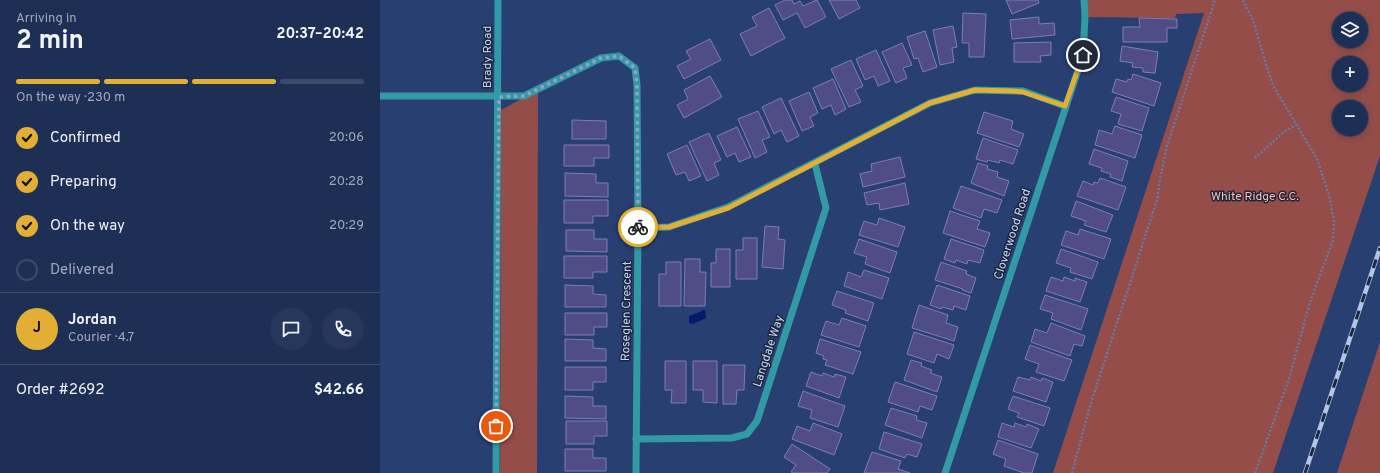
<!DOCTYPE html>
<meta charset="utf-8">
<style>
:root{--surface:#1e2f56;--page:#26375c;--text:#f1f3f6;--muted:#a1a9b9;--line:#3c4a6c;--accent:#e2af34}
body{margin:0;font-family:Overpass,sans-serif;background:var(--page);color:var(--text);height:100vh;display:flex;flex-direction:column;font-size:15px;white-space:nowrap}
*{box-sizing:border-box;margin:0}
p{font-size:13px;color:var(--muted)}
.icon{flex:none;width:22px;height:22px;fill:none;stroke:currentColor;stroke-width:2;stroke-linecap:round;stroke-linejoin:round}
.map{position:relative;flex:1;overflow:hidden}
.side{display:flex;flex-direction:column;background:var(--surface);width:380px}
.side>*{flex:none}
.buttons{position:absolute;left:952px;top:12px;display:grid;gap:8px}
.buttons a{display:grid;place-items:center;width:36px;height:36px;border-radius:50%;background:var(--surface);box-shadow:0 2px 6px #0003,0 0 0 1px var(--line);font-size:20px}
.pin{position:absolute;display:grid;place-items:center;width:34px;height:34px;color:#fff;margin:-17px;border:2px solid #fff;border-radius:50%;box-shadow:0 1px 4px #0007}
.courier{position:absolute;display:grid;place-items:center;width:40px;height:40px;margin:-20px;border:3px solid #e2af34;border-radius:50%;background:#fff;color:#222;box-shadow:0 1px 5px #0007}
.overview em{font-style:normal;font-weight:700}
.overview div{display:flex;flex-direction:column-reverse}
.overview{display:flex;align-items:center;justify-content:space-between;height:68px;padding:0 16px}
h1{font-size:26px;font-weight:700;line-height:30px}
.bar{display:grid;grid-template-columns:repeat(4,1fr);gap:6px 4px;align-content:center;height:48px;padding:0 16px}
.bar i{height:5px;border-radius:3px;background:var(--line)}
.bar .current{background:var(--accent)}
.bar p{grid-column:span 4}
.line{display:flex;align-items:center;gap:10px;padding:0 16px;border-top:1px solid var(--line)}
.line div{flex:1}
.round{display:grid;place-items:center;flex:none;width:42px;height:42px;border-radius:21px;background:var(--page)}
ol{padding:0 16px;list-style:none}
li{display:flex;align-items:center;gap:12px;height:44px}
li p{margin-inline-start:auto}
li .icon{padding:4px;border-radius:50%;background:var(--accent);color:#111;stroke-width:4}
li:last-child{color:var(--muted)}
li i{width:22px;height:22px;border:2px solid var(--line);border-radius:50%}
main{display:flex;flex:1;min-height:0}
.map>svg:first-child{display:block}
</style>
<main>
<section class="side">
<div class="overview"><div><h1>2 min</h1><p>Arriving in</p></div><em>20:37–20:42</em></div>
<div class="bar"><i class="current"></i><i class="current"></i><i class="current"></i><i></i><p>On the way · 230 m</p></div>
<ol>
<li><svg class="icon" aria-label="check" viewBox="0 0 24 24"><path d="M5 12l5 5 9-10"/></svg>Confirmed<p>20:06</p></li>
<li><svg class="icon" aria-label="check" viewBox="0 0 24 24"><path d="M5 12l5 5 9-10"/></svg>Preparing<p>20:28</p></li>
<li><svg class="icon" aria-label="check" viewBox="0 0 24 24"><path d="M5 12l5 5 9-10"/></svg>On the way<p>20:29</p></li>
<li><i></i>Delivered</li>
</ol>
<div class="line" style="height:72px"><b class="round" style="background:var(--accent);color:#111">J</b><div><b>Jordan</b><p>Courier · 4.7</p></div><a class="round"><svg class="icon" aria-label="chat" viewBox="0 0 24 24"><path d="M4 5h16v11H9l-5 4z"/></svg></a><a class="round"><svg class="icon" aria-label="phone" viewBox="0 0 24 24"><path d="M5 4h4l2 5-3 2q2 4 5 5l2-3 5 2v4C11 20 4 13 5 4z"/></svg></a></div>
<div class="line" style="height:52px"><div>Order #2692</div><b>$42.66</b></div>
</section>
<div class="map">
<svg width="1000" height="473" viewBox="0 0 1000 473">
<rect width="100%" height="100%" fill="#283f72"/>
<g fill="#944d49" fill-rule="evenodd">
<path d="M704,0H1000V156L893,473H673L824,13L796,14L795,18L705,17ZM959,19H981V41H959ZM959,63H981V85H959ZM959,107H981V129H959Z"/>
<path d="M158,90L157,473H120L121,110Z"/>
<path d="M1000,342V473H957Z"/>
</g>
<path fill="#03196f" d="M322,310H325L326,318L313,324L309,323V316L322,311Z"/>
<g fill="#4f4c86" stroke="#7e7cba">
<path d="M405,0H412L414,4L420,1L423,6L437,0L446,17L425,28L417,13L403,20L395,5Z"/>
<path d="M449,0H476L480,8L459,19Z"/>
<path d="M626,0H658L659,3L632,14Z"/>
<path d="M389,8L405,38L371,56L360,34L377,26L372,17Z"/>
<path d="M583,13L606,14L604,57H589V43H582Z"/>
<path d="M659,17V24L674,23L675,35L632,39L630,20Z"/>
<path d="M759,18L797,19V28H787V42H743V27H760Z"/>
<path d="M573,26L577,47L572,48L574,62L560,65L553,30Z"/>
<path d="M545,31L557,67L543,72L538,58L534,59L527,37Z"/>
<path d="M330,39L341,60L304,79L297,66L311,59L306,51Z"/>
<path d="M671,42V55L660,56L661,62H634V43Z"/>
<path d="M522,43L532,65L523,68L527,78L516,83L502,52Z"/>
<path d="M742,46L778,52L775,73L763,72V68L752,67L753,63L740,61Z"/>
<path d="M496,50L510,81L498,86L494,76L485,80L476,59Z"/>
<path d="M471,60L483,86L475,90L481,102L469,107L451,69Z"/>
<path d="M753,74L781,83L774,106L732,92L736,79L747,82L748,79L751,80Z"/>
<path d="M330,76L342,97L304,118L297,105L308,99L304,90Z"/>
<path d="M453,79L466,109L455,115L451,105L442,109L433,88Z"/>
<path d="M429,92L438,113L430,117L434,126L422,131L409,101Z"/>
<path d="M736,97L769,108L762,131L738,124L741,114L731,111Z"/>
<path d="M401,98L419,136L407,142L401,130L394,134L382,107Z"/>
<path d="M378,111L390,137L382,140L387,152L375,158L358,119Z"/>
<path d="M604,112L633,121L631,129L644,134L639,147L597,133Z"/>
<path d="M192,120L226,121V139H192Z"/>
<path d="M735,126L762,135L755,158L715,145L719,130L732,134Z"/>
<path d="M357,127L371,157L359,162L355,153L347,157L337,136Z"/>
<path d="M329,133L341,160L334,163L339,175L327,181L309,142Z"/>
<path d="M603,138L638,150L633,164L620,160L619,163L608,160L607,162L596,159Z"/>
<path d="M184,145H229V158H214V166H184Z"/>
<path d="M307,145L321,176L309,181L305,172L296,175L287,154Z"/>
<path d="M714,149L748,161L742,181L730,177L731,174L721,171L722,168L709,164Z"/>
<path d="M520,157L525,177L483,187L480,174L492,171L491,164Z"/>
<path d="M598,163L608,166L607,169L618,172L617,177L629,181L624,196L591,183Z"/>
<path d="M185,173L216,174V183H228V197L185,196Z"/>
<path d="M720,178L746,187L738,210L697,196L703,181L713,185L714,182L718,183Z"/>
<path d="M525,183L529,204L500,210L499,203L487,205L484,193Z"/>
<path d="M581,186L622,200L617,213L604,209L601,218L573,208Z"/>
<path d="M184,200H228V216H213V223H184Z"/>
<path d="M696,201L733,215L726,232L704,225L706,221L691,216Z"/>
<path d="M570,211L600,221L597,229L610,233L605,247L563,233Z"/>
<path d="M499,218L525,227L518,247L479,235L484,221L497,225Z"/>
<path d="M385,226L399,227L398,239L405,240L403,269L382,267Z"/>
<path d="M700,229L731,239L724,259L681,245L686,231L698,235Z"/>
<path d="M186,230H214V239H227V252L186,251Z"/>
<path d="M363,238H377V279H356V250H363Z"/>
<path d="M479,239L517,252L510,273L485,264L487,257L474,253Z"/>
<path d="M571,239L604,250L600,263L588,260L587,264L576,260L575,263L564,259Z"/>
<path d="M336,249H350V287H331V263H336Z"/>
<path d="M681,249L718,262L712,279L690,272L691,268L676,263Z"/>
<path d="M184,256H227V272H213V278H184Z"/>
<path d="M305,259H320V272H326L325,306H304Z"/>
<path d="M286,262H301V306H279V274H286Z"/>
<path d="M561,262L587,271L586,274L596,278L591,293L582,290L583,289L555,280Z"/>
<path d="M484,270L509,278L502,299L464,286L468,272L481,277Z"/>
<path d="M671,277L683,281L684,277L695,281V278L707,282L700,302L666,291Z"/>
<path d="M185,285L213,286V294L226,295V307H185Z"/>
<path d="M557,285L590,296L586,310L574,306L573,310L562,307L561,309L550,305Z"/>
<path d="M457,291L494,303L488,321L465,313L466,310L452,305Z"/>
<path d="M665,295L708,309L701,330L671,319L673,313L660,309Z"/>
<path d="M539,305L568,315L566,323L578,327L574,341L532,328Z"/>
<path d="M185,313H227V327H214V335H185Z"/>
<path d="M462,318L486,326L479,347L441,335L446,321L459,325Z"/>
<path d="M671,323L705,336L702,346L694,344L690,356L651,342L655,329L667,333Z"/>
<path d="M534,332L574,345L569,359L557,354L554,363L527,354Z"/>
<path d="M185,339L213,340V348L226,349V361H185Z"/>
<path d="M440,339L481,352L473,374L445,365L447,360L443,359L444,356L436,353Z"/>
<path d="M650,345L692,360L684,381L656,372L659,364L645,359Z"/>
<path d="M531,360L542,363L541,366L552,370L550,373L562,377L557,392L524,380Z"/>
<path d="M285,361H306V403H291L292,390H285Z"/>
<path d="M313,361H337V403L323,402V390H313Z"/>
<path d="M343,365H365L364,390H357L356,404H343Z"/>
<path d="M185,367H226V382H213V390H185Z"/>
<path d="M431,372L442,376L443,373L454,377L455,374L466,377L459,398L426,386Z"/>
<path d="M638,377L650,380L651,377L661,381L662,378L673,382L666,402L633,391Z"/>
<path d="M515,382L557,396L552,410L540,406L538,412L508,402Z"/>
<path d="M423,391L465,406L458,427L430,418L432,410L418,406Z"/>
<path d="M185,396L213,397V406H226V419L185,418Z"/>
<path d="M633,396L670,408L664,426L637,417L639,413L628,409Z"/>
<path d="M511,408L537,416L536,420L547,423L542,438L505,425Z"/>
<path d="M186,421H227V436H214V444H186Z"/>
<path d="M433,423L462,434L454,455L412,439L417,426L430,431Z"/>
<path d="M622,423L634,427L635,423L646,427L647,424L659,429L651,448L618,437Z"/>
<path d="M504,432L542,444L537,457L527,454L525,458L499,449Z"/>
<path d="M618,440L658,454L652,473H644L624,466L626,459L613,454Z"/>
<path d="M412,444L450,469L447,473H413L411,472L416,465L404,457Z"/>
<path d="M185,449H213V458H226V471H185Z"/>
<path d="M492,452L521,461L518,469L530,473H484Z"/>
</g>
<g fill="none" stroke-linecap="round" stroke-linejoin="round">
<g stroke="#677ba6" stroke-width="2.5" stroke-dasharray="2 2" stroke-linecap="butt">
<path d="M863,0L873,20L889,74L894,87L937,159L949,195L954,221L953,240L930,302L909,379L875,473"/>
<path d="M875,158L905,131L916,125"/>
<path d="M692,473L710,406L777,200L780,179L787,146L835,0"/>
</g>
<g stroke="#329aa4" stroke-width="7">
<path d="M0,96H144L221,58L239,56L255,68L257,85L258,228L256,473"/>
<path d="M258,228L289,227L348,207L550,103L595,90L643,91L685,106"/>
<path d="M256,439L352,438L367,434L377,421L446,208L435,164"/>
<path d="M116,473L118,0"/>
<path d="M565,473L703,55L705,17L704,0"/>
</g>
<g stroke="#b4c5e6" stroke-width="4.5">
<path id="rail" d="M925,473L1000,248"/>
</g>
<use href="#rail" stroke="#1c273f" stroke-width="3" stroke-dasharray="9" stroke-linecap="butt"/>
</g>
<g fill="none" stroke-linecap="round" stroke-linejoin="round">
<path stroke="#8fa1c7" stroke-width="4" stroke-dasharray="0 7.2" d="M116,426L119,97L144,96L221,58L239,56L255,68L257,85L258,227"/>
<path stroke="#e2af34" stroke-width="5" d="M258,227V228L289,227L348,208L550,103L595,90L631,91L643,92L685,106L703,55"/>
</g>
<g text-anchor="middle" stroke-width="3" stroke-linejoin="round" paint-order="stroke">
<g font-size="12" fill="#c6d6f5" stroke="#1c273f">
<text transform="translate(107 57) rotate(-90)" y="4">Brady Road</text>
<text transform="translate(632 234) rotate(-72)" y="4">Cloverwood Road</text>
<text transform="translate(246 311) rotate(-89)" y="4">Roseglen Crescent</text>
<text transform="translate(388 351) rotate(-72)" y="4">Langdale Way</text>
</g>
<g font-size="12" fill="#fabdb8" stroke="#1c273f">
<text x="875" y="200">White Ridge C.C.</text>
</g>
</g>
</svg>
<div class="buttons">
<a><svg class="icon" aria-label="layers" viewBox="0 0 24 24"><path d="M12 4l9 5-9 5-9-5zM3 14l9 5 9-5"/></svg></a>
<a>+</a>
<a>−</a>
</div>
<div class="pin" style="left:116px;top:426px;background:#ea580c"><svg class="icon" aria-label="bag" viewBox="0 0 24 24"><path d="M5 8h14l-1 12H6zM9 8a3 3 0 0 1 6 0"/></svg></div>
<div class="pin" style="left:703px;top:55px;background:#1f2937"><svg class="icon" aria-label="home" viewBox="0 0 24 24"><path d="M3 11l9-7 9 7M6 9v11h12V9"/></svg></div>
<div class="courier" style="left:258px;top:227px"><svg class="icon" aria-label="bike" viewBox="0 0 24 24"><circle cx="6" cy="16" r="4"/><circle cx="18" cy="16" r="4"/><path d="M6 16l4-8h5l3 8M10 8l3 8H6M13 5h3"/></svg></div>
</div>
</main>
